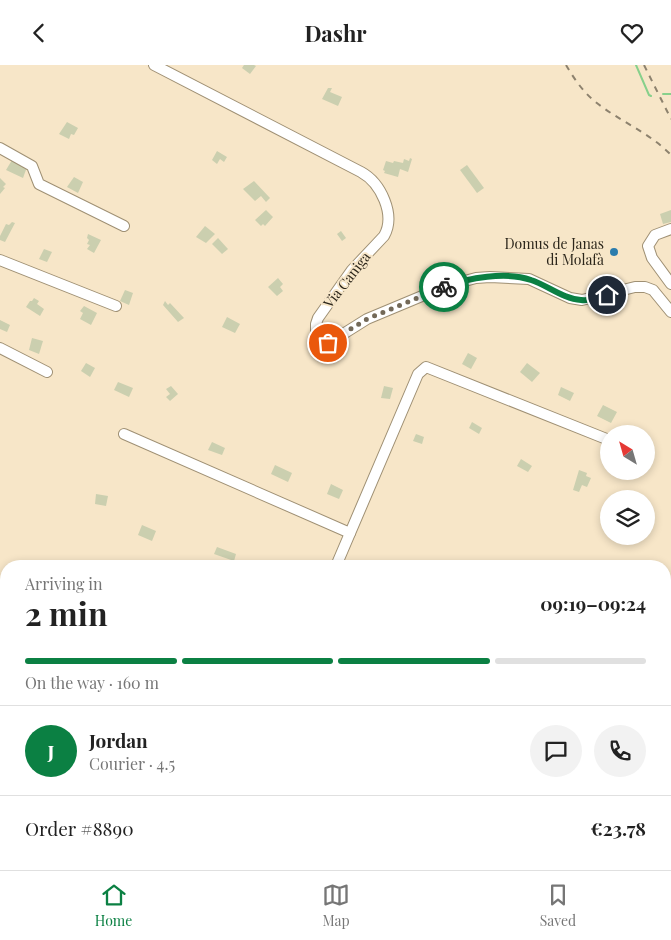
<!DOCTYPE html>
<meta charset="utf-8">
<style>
:root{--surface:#fff;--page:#f2f2f2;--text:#222;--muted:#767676;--line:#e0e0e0;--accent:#0b8043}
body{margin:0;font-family:"Playfair Display",serif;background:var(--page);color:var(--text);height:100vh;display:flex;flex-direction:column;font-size:19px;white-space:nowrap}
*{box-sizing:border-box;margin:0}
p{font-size:16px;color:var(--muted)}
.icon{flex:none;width:28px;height:28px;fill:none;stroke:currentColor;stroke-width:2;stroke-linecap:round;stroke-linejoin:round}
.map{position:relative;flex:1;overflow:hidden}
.panel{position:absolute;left:0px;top:495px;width:671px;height:310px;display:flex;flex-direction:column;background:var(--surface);border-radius:20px 20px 0 0;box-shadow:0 2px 8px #0003}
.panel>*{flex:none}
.needle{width:32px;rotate:323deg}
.tools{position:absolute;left:600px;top:360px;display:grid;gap:10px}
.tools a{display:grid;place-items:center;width:55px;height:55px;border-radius:50%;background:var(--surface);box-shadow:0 2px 8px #0003;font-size:25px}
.pin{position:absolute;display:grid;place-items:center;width:42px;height:42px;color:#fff;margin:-21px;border:2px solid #fff;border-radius:50%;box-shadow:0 1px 5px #0007}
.courier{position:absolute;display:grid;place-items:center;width:50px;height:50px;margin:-25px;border:4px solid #0b8043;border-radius:50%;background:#fff;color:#222;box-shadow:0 1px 6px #0007}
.overview em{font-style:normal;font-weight:700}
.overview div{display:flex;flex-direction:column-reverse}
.overview{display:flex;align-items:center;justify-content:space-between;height:85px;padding:0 25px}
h1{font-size:32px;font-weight:700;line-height:38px}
.bar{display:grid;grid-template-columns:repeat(4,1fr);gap:8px 5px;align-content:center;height:60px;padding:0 25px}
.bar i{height:6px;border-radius:4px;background:var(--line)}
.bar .active{background:var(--accent)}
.bar p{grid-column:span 4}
.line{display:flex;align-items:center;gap:12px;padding:0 25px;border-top:1px solid var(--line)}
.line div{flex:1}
.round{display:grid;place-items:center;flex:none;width:52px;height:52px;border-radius:26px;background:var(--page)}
header{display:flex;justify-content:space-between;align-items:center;height:65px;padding:0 25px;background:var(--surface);font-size:22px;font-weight:700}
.menu{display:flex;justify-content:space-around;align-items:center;height:70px;border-top:1px solid var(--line);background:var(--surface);font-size:14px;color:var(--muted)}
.menu a{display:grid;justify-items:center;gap:2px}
.menu .active{color:var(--accent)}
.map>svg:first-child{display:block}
</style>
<header><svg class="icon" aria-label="back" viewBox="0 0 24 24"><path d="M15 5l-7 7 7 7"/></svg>Dashr<svg class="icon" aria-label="heart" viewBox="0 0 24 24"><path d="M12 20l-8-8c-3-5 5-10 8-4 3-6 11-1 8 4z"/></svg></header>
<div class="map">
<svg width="671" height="805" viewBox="0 0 671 805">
<rect width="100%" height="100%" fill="#f7e6c8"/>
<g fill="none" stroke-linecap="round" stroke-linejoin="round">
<g stroke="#87d08b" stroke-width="2">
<path d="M636,0L649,30L651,31"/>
<path d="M663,29H671"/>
</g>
</g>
<g fill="#cbcfaf">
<path d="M244,0H254L256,1L250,9L242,3Z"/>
<path d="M328,23H332L330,27L342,32L338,41L322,34Z"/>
<path d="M67,57L78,63L74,70L71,69L69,74L59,69Z"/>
<path d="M217,86L227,92L224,97L220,94L217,99L212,95Z"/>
<path d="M410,93L412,94L408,107L400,104L398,112L384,108L385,106L383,105L386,96L393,98L394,96L403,98L404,94L409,96Z"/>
<path d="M12,95L27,102L23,113L6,105Z"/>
<path d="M467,100L484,123L477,128L460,105Z"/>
<path d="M74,112L83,117L78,128L67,122Z"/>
<path d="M0,113L6,119L3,122L5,123L0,129Z"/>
<path d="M254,116L270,133L266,137L261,131L255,136L243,124Z"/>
<path d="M266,145L273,152L265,161L263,159L261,161L255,155Z"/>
<path d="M671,145V157L663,159L660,149Z"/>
<path d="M12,157L15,158L5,177L0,175V171L6,159L9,160Z"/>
<path d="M205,161L215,169L206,178L196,172Z"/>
<path d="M341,166L346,173L342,176L337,169Z"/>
<path d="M88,169L101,175L94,188L87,184L90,180L87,179L89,175L87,173Z"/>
<path d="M218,173L228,184L222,189L212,179Z"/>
<path d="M44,184L52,187L47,197L39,194Z"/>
<path d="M278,213L283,219L280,222L283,226L277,231L268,222Z"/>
<path d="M125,225L133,228L129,240L120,236Z"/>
<path d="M34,233L39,236L37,239L44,244L40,251L26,242L30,236H32Z"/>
<path d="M165,236L168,240L170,238L184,253L178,257L163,240Z"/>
<path d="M84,241L97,248L91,260L80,254L83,248L80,246Z"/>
<path d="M227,252L240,259L235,268L222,262Z"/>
<path d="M0,255L10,260L7,267L0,264Z"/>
<path d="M32,273L43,276L39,289L29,285Z"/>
<path d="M468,288L477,293L471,304L462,299Z"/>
<path d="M86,298L95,303L90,312L81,306Z"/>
<path d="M527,298L540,308L532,317L520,307Z"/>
<path d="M118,317L133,323L129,332L114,325Z"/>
<path d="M171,321L178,329L170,336L166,332L170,329L166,324Z"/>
<path d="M384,321L393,323L390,334L381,333Z"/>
<path d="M561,322L574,328L570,336L558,330Z"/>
<path d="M603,340L617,347L611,358L597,351Z"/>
<path d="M472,357L482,363L479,369L469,363Z"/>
<path d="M416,369L424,372L422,379L413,376Z"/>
<path d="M212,377L225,383L222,390L208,385Z"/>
<path d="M521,394L532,401L528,407L517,401Z"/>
<path d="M275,400L292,408L288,417L271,409Z"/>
<path d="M579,405L587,408L586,411L591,413L587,422L582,420L579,427L573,425Z"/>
<path d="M331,419L343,425L339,434L327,429Z"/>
<path d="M96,429L108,431L106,441L95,439Z"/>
<path d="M142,460L156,466L152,476L138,470Z"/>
<path d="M217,482L236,489L234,496L214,489Z"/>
</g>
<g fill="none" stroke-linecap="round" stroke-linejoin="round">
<g stroke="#9f9074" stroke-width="12">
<g id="minor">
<path d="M154,0L361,107C381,118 396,150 384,171L352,205L318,253L316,259V269L324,277L332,276L367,254L446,221L476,213L490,212L529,214L570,233L582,235L635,222H645L653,225L671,247"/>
<path d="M0,83L32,101L39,119L124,161"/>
<path d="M671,164L655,170L648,181L652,193L671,219"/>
<path d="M0,195L116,241"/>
<path d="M0,283L47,307"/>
<path d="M124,369L350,468"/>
<path d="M336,501L418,309L426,302L609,375"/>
<path d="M0,658L6,661"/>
<path d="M315,799L329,805"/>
</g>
</g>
<use href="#minor" stroke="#fff" stroke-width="10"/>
<g stroke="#8d826e" stroke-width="2" stroke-dasharray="6 6" stroke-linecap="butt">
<path d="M566,0C573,12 581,24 592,34C616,55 648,66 671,90"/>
<path d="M644,0L671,54"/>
</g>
</g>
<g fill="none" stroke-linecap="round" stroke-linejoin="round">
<path stroke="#736958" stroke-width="5" stroke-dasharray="0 9" d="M328,278L367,254L444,222"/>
<path stroke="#0b8043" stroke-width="6" d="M444,222C468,213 506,206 531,215C547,220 563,234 581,235C590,236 599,233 607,230"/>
</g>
<circle fill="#2b7cad" stroke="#f7e6c8" stroke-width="2" cx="614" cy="187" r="5"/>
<g text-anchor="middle" stroke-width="4" stroke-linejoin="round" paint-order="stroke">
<g font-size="14" fill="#2c261b" stroke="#f7e6c8" text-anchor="end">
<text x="604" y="184">Domus de Janas<tspan x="604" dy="16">di Molafà</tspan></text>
</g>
<g font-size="14" fill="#2c261b" stroke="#f7e6c8">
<text transform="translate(347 215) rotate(-52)" y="5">Via Caniga</text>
</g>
</g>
</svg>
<div class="tools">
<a><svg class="needle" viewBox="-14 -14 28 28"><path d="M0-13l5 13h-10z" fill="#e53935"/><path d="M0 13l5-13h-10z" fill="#767676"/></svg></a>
<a><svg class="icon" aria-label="layers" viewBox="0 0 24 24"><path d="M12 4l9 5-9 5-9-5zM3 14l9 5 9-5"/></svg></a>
</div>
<div class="pin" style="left:328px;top:278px;background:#ea580c"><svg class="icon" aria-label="bag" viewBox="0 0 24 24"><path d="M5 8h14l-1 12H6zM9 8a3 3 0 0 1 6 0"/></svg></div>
<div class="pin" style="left:607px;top:230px;background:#1f2937"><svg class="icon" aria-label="home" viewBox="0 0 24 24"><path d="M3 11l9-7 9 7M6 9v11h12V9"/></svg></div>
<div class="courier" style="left:444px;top:222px"><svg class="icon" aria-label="bike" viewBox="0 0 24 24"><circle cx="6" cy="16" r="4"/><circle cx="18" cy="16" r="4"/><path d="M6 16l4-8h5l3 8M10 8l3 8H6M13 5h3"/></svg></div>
<section class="panel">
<div class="overview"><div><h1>2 min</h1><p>Arriving in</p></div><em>09:19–09:24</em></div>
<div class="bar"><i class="active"></i><i class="active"></i><i class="active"></i><i></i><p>On the way · 160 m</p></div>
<div class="line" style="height:90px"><b class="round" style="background:var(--accent);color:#fff">J</b><div><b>Jordan</b><p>Courier · 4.5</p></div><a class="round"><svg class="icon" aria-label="chat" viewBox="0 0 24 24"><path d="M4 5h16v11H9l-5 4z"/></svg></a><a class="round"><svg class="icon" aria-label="phone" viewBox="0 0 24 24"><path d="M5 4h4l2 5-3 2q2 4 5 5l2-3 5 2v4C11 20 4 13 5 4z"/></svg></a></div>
<div class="line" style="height:65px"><div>Order #8890</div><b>€23.78</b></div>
</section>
</div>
<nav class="menu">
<a class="active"><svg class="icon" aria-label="home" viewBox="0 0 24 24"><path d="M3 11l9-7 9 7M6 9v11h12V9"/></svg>Home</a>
<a><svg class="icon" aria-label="map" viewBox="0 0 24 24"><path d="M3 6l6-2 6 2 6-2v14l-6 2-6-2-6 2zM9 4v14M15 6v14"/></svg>Map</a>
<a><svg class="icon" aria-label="saved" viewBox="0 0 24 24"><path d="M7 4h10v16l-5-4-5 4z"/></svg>Saved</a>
</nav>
